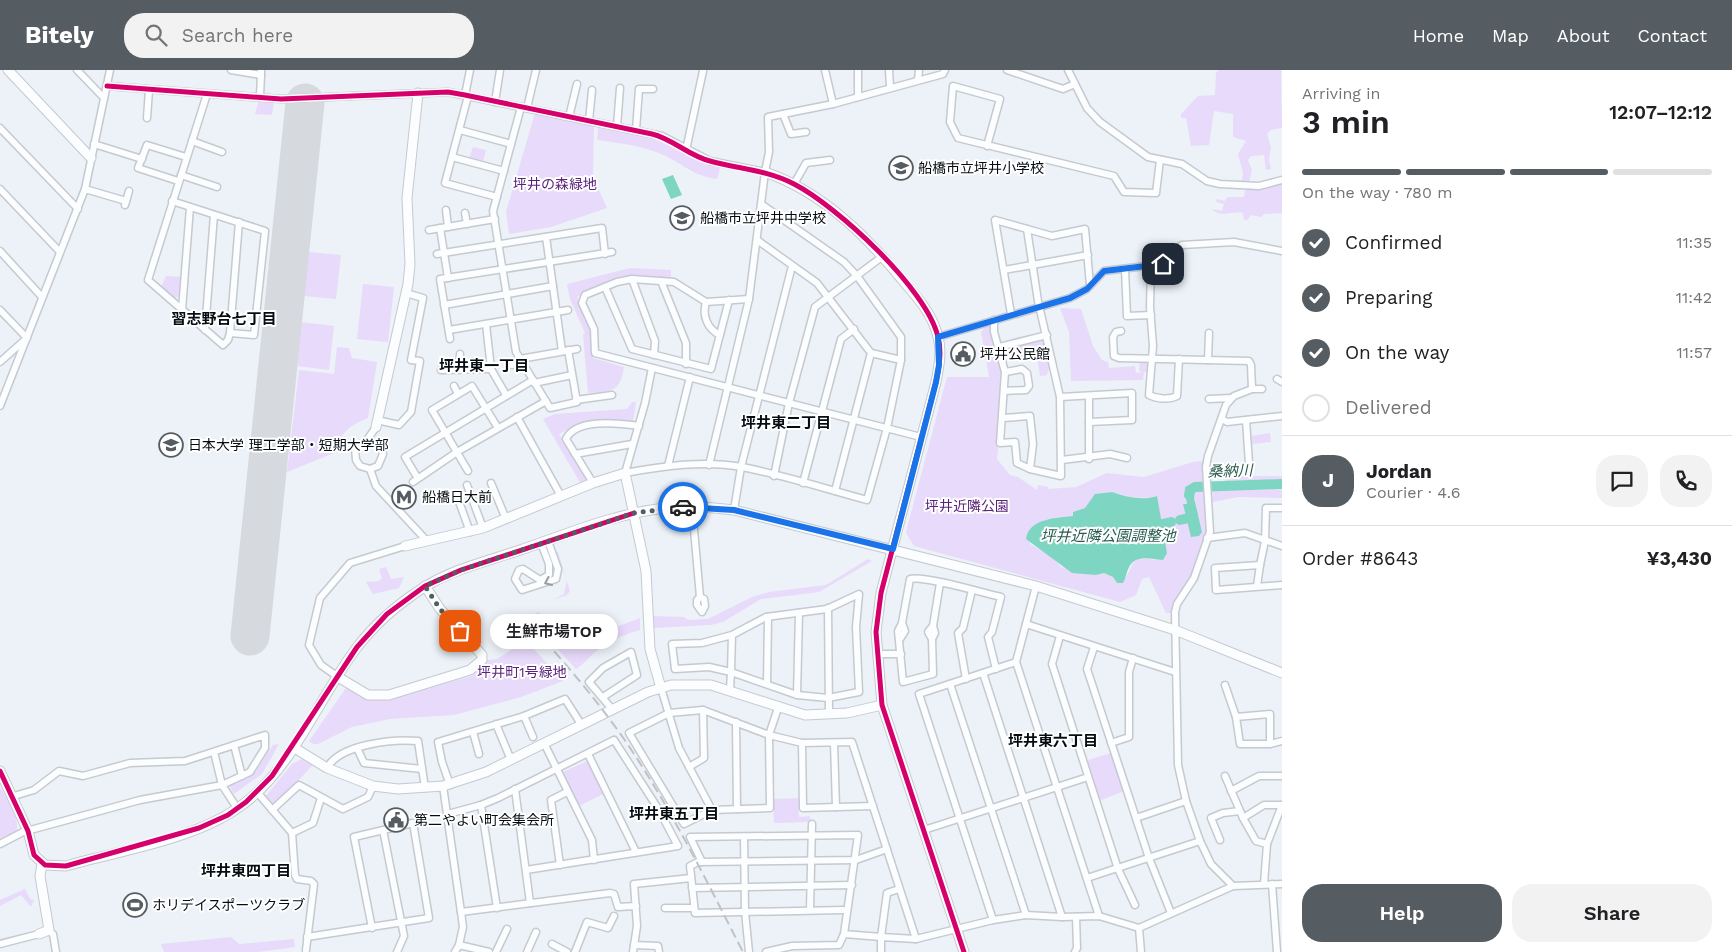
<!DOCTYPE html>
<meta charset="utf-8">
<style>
:root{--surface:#fff;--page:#f2f2f2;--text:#202124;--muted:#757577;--line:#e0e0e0;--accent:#565d62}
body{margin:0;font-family:"Work Sans","Noto Sans JP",sans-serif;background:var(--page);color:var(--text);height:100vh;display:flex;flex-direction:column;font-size:19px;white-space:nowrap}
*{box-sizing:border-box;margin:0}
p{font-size:16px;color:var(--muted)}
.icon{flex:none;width:28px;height:28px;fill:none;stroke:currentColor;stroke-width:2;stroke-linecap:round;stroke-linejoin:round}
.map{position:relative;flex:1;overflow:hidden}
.details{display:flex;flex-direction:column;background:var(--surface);width:450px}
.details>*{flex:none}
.pin{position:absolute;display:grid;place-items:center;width:42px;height:42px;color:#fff;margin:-21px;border-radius:10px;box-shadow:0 2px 8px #0006}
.courier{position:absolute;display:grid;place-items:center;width:50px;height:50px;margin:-25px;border:4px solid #1a73e8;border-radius:50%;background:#fff;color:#222;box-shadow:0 1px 6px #0007}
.bubble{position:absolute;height:35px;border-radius:18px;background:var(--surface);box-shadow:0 2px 12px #0003;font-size:16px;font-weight:600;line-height:35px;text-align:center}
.overview em{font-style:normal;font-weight:600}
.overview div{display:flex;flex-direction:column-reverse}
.overview{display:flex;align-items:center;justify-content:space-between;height:85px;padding:0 20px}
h1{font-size:32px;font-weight:600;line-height:38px}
.bar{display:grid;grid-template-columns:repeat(4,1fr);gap:8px 5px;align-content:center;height:60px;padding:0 20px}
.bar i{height:6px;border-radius:4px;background:var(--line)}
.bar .selected{background:var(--accent)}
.bar p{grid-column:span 4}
.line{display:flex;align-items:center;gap:12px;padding:0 20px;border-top:1px solid var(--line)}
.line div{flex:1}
.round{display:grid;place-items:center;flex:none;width:52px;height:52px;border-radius:20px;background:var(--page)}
ol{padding:0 20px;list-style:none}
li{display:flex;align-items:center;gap:15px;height:55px}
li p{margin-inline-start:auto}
li .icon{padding:5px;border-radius:50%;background:var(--accent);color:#fff;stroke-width:4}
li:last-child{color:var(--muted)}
li i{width:28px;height:28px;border:2px solid var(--line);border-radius:50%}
.button{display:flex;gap:10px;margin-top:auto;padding:10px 20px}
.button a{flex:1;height:58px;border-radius:20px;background:var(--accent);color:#fff;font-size:20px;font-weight:600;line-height:58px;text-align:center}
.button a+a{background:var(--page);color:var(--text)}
header{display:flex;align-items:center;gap:30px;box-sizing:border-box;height:70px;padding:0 25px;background:var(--accent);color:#fff}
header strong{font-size:24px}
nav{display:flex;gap:28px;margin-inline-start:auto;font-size:18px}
.search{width:350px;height:45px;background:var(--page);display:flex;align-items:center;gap:12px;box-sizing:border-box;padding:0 18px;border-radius:20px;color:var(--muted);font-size:19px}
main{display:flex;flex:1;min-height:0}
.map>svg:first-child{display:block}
</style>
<header>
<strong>Bitely</strong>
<div class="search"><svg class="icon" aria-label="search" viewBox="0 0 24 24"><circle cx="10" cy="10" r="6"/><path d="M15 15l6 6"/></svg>Search here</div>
<nav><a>Home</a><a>Map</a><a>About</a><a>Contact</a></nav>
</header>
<main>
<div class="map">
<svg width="1282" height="882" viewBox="0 0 1282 882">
<rect width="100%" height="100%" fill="#ecf2f8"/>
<g fill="#e8dafa" fill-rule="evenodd">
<path d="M1219,0H1281L1282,58L1271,60L1267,64L1271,77L1269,90L1271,99L1266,100L1264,85L1251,86L1248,90L1252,100L1249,113L1242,111L1243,103L1238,84L1246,71L1233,67V44L1214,41L1209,75L1191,76L1186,48H1181V44L1198,26L1215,25L1216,3Z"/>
<path d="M259,30L274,31L272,45L255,44Z"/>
<path d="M535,43L594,56L593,107L607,138L551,157L509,164L506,142Z"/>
<path d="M598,56L660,69L697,90L720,98L717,109C692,106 683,93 661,84C640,75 619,73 597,70Z"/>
<path d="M473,77L486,80L483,92L469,88Z"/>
<path d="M1282,115V143L1264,144L1261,147L1251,145L1247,150H1244L1243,143C1233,141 1220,148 1212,139L1222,141L1224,134L1216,132L1217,129L1225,131L1227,127H1244L1245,119Z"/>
<path d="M308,182L341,185L336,229L304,226Z"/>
<path d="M630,198L671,200V209L631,206L613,210L577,227L592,260L593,288L624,297C620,323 611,321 588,323L583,264L585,263L570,229L567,214Z"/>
<path d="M166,206L182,207L181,226L174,228L161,218Z"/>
<path d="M363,214L394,217L388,272L357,269Z"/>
<path d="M1060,238L1081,239L1093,276L1102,290L1108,292L1109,298L1135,296L1136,303L1142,302L1139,301L1140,290H1147L1149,293V302H1144L1143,310L1071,311L1069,262Z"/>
<path d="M301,252L334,256L329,300L297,296Z"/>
<path d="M995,253L1005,303L997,389L1010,405L1018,407L1037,420L1038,415L1048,417V419L1076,417L1107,403L1144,407L1193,392L1205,391L1208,461L1191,507L1174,543H1166L1149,507L1142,509L1136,525L1120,532L914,476L906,463L907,458L947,307H989L981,262L986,256ZM1195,421L1194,428L1202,462L1183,434H1187V426ZM1112,422C1127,427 1141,430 1157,426L1155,490C1128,484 1135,497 1122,513H1117L1113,507L1104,503L1096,505L1061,497L1051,486L1030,474L1035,455L1054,448L1073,446V442L1085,438L1096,424Z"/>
<path d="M1046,268L1052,298L1048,300L1047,305L1040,306L1037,286L1022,290L1017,275Z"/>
<path d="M337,277L349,278L352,288L377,292L368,348C348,356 341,363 334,383L287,402L299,300L334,304Z"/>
<path d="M632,332H636L633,351L578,354L559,364L588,410L581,414L543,349L555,344L627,339Z"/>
<path d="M1270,363L1271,372L1252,374L1251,366Z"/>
<path d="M1225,406H1282V411L1225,413Z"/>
<path d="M1212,418L1282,420V428L1238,427L1213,432Z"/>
<path d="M556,481L558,482L570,521L567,525L552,530L564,524L567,511Z"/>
<path d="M868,489L872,491L819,522L761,529L723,552L711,555L653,558V546L684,547L688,550L708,549L752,527L769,522L826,515Z"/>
<path d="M386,497L391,509L404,507L399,518L373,524L366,512L379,511L382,508L379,499Z"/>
<path d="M538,542L540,543L536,549L563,579L575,567L579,571L640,548V560C624,564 607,572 594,583C587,589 584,594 576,599L528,547Z"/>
<path d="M519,575L532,577L563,611L521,627L454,645L390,649L352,657L318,674H313L309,671L346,618L365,628L389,629L472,606L487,590L497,589Z"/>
<path d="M279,674L262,704L234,724L229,715L254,704L273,675Z"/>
<path d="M1111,683L1124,721L1099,731L1085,691Z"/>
<path d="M302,689L313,695L273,737L265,727L292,694Z"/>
<path d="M587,691L603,724L577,737L561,703Z"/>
<path d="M0,717C7,729 19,746 17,761L0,769Z"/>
<path d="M798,728L799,747L810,746V752L774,753L773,729Z"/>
<path d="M25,819L30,829L34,830L31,837L21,825L0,836V830Z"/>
<path d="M231,867L239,874L294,869L295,877L258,882H164L161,874Z"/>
</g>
<g fill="#7ed6c2">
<path d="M673,105L682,125L671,129L662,109Z"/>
<path d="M1197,413L1199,419L1195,421L1194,428L1202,462L1199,466L1191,467L1183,434H1187L1185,417Z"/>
<path d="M1112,422C1127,427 1142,431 1157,426L1167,483L1163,490C1151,489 1136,484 1129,497C1126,503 1126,508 1123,513H1117L1113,507L1104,503L1096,505L1072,503L1026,469C1029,448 1057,448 1073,446V442L1085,438L1095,424Z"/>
</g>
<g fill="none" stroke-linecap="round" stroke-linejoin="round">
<g stroke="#7ed6c2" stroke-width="10">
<path d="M1189,425L1190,420L1195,417L1282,414"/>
<path d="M1180,450L1193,447L1192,441"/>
<path d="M1158,455L1171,452"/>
</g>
<path stroke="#d6dade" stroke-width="39" d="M250,566L305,33"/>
<g stroke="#c4cad0" stroke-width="9">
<g id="street">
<path d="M77,0L104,28"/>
<path d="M231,0L261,5V0"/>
<path d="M825,0L833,34"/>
<path d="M858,0V27"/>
<path d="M889,0L890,17"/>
<path d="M1007,0L1063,19L1075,14"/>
<path d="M1068,0L1087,38L1100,52L1148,87L1182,94L1207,111L1220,114L1259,116L1282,110"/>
<path d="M918,10L919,0"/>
<path d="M107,16L281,29L448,22L652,64L662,66L710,91L765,102"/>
<path d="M207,24L148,210L223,275L228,270L230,263L239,152"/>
<path d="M260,25L261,5"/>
<path d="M465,25L470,0"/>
<path d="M468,26L445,113L497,127"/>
<path d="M495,32L500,0"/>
<path d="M521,37L493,141L516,282L550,338L577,332L568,280"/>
<path d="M527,38L536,0"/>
<path d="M783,44L791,64L806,62"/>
<path d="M569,47L577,14"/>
<path d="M147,48L149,20"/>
<path d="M589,51L592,20"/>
<path d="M617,56L620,18"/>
<path d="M0,58L78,139"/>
<path d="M460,60L511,74"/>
<path d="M636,60L639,19H653"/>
<path d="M192,71L222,82"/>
<path d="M94,74L142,89"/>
<path d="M987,76L1000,29L953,16L950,52L958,68L1114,106L1124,122L1156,123L1160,90"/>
<path d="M686,80L703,1"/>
<path d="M452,87L504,101"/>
<path d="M181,105L217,117"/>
<path d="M178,111L138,98L147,75L186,87"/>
<path d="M794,114L806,93L830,90"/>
<path d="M0,119L60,182"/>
<path d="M85,119L126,131"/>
<path d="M172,131L265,161L254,265L230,263"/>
<path d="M125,135L129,121"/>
<path d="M446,140L448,157"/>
<path d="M465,143L467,154"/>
<path d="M440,158L448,208"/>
<path d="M429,160L495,149"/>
<path d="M546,167L562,281"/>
<path d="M757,170L817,213L871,283L901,290"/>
<path d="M0,181L42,227"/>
<path d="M437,184L602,158L605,184"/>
<path d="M1151,197L1150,237L1153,276L1149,325C1157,329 1169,330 1177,326L1179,289"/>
<path d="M1125,199L1127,246L1151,245"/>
<path d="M1004,200L1088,185"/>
<path d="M632,209L655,271L654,285"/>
<path d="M661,211L686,273V294"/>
<path d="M605,217L632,279L711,299L729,230"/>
<path d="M749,229L706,232L674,212L632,209L617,212L585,225L582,233L594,259L595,283L921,367"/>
<path d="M706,232C702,245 707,259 720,265"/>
<path d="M444,235L553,216"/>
<path d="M0,240L27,268L0,292"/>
<path d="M182,240L190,137"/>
<path d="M1011,244L995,150L1052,166L1085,159L1090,215"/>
<path d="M994,250V262L1005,302L1000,373L1015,372L1017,393L1030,399L1061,406L1060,327L1038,231L1027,159"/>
<path d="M486,254L491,299L506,325"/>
<path d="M205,260L214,145"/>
<path d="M449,260L568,240"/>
<path d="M1121,261L1116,262L1113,267L1114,286L1119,288L1249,291L1251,295L1252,319"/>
<path d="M938,267L1070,228L1087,219L1104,201L1163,194L1175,180L1182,175L1234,172L1282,181"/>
<path d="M450,269L440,209L612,182"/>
<path d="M999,277L1047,265"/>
<path d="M1208,290L1209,263"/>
<path d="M512,295L520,289L577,279"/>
<path d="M652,298L645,333L625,403C663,396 704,390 742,397C784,405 826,419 867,430L887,358L901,290V267L857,206L844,192L761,134"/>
<path d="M441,300L491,299"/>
<path d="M459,300L460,284"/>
<path d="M1277,309L1282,312"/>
<path d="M534,313L572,305"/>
<path d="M454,316L458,324"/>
<path d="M1004,321L1026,320L1029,316L1027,303L1022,299L1005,302"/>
<path d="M1089,326V389"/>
<path d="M1060,327L1132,323V350L1089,352"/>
<path d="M1209,329L1232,328"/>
<path d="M576,330L612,325"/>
<path d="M0,336L85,119L110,0"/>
<path d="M517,347L561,426"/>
<path d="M1003,348L1030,346L1033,374L1030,399"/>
<path d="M1222,349L1227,352L1282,346"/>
<path d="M377,350L399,355L411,342L420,291L411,290L423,228L406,223"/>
<path d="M1246,350L1249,394"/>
<path d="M367,370L380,374L383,384L378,396L370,399L360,396L356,390L355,378L367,370L376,357"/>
<path d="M575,384L632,374"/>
<path d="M1062,390L1110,384L1127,388"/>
<path d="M709,395L749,229L765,102L769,82L768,47L833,34L943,4L945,0"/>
<path d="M668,396L690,307"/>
<path d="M370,399L376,416L427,471"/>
<path d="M468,401L432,340L472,316L498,358"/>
<path d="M774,406L789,333L815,237L883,186"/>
<path d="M417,407L405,387L533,310"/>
<path d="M413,412L457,382L546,331"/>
<path d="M491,413L506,449"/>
<path d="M593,413L566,369C576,348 618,353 639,356"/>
<path d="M803,413L841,269L854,259"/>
<path d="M467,415L483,458"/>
<path d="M835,421L871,283"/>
<path d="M457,426L470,462"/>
<path d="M692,437L700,527L704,529L705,536L702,542L697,535V530L700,527"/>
<path d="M734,440L741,397L792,196"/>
<path d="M1207,468L1245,463L1282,476"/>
<path d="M541,473L549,494V505L540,510L523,499L519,500L515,509L522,520L556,509L558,499L548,471"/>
<path d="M1260,495L1265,471L1266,438H1282"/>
<path d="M940,513L933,556L928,562L932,569L933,604L903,612L898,561L902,553L910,509C923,505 984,523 1001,527L992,562L988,567L996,599"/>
<path d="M1036,516L1016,592L1099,846"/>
<path d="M1257,516L1260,495L1215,498L1216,520L1282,515"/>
<path d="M828,538L829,644"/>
<path d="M1026,554L1175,602"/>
<path d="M1060,566L1052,594L1118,799L1135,835"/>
<path d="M900,569L905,561L902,553"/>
<path d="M932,569L935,563L933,556"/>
<path d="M1094,577L1087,599L1089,605L1149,788L1171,843"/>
<path d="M877,584H901"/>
<path d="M983,603L1062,847"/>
<path d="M338,607L321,595L309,575L320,528L350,493L405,476"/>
<path d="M966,609L958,563L963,558L972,520"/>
<path d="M767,614L768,547"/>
<path d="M950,614L1026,845"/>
<path d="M1225,615L1236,647L1240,674H1270L1282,671"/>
<path d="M661,618L679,678L712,740"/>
<path d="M730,620L731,602L709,597L675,599L672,574L702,573L732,565L766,547L827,539L859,524L856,557L859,622L828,628L797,625L731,602L732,565"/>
<path d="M797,625L799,543"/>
<path d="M603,627L637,605L631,582L603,598L589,612L612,639"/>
<path d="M778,638L769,665L770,738L712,740L684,754L629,663L669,643L703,640L769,665L802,673L852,672L916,869"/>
<path d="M524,646L533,667"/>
<path d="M1236,647L1270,644V674"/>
<path d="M736,652L737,739"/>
<path d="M496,654L511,690"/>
<path d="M473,662L479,684"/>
<path d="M544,673L592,770L594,790"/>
<path d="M802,673L803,738L873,736"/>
<path d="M834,673L836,737"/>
<path d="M1111,673L1129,667V602L1133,588"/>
<path d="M234,675L242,706"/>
<path d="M357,678L364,693L422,699"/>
<path d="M214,682L222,715L237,738"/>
<path d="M588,684L636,782"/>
<path d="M689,697L704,688L703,640"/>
<path d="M327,698C340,674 393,669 418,671L425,718"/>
<path d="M1225,706L1243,748L1256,771L1267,774"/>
<path d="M450,715L442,692L438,672L524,646L565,629L581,654"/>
<path d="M443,716L461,842L610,823L614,824L618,837L636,836"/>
<path d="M515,719L530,833"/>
<path d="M1231,721L1259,706H1282"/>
<path d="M257,722L292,763L295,805L297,809L311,811L314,814L306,880"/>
<path d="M481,735L497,838"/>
<path d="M272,740L299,715L343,739L368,727L373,716"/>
<path d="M448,744L481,735L498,728L614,670L659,740L678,776L526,800"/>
<path d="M1136,748L1186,731"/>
<path d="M1243,748L1264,735H1282"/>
<path d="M383,760L404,866L397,882"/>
<path d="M924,760L1088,707"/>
<path d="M292,763L313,753L321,728"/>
<path d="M744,767L745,842L749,882"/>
<path d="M1220,770L1211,748L1223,743L1240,741"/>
<path d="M0,774L23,762L140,730L222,715L250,702L265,678V665L185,691L130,693L83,706L59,701L34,720L14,726"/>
<path d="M702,792L690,767L858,765L844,864L881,867L887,823L899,819"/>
<path d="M560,795L551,730L567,722"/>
<path d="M1087,808L1200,771"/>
<path d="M1264,814L1267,774L1282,735"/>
<path d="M1272,814L1277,882"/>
<path d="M1233,816L1211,794L1200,771L1186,731L1178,695L1175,542L1177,534L1194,508L1210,462L1206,397L1208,386L1226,335L1234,326L1252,319H1262"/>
<path d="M692,818L852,815"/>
<path d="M665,838H694"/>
<path d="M810,840L812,754"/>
<path d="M843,840L695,843L690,796L698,792L856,790L887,779"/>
<path d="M461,842L463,857L459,875L489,882"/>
<path d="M993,850L919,624L1016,592"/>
<path d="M48,861L53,864L56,882"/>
<path d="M307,867L429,848L413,753L354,767L372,858"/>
<path d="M0,874L39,864"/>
<path d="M552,874L567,882"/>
<path d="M634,875L658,876L659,882"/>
<path d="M455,882L459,875"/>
<path d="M496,882L507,859"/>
<path d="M527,882L536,862"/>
<path d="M575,882L587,852L608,858L614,846"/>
<path d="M633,882L637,856L634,814L691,808"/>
<path d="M766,882L792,876L839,875L844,864"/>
<path d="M881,882V867L916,869L993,850L1026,845L1062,847L1099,846L1139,858"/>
<path d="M1075,882L1077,878L1076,847"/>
<path d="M1141,882L1139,858L1233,816L1282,814"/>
</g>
</g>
<g stroke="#c4cad0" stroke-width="11">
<g id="secondary">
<path d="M8,0L91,88"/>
<path d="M765,102C822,122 866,165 904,212C918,228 933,245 938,267C942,281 939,297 936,312L881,523L876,562L882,635L964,882"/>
<path d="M376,357L408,214L410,194L407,128L418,23"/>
<path d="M405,476L483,458L593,413L625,403L646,501L650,579L661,618"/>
<path d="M338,607L368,625H389L470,600L482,590V585L440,539L425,516"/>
<path d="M293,677L327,698L373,716L398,719L443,716L486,702L648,622L671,615H711L805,645L847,643L882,635"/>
<path d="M0,701L28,761L34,785L45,795L66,796C122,780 200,769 246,732C295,694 320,625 358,576C376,553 398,534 423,518C452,499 488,491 520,480C567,464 616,443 666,438C689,436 712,437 734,440L1036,516L1175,560L1282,603"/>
<path d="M39,864L49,860L40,806L42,794"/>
</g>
</g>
<use href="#street" stroke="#fcfdfe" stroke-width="6"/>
<use href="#secondary" stroke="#fcfdfe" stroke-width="9"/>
<path stroke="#c1c2c4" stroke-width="2" stroke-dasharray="10 5" stroke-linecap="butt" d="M524,548C560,587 594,626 624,669C670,736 706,810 743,882"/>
<g stroke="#fff" stroke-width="8">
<g id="cycleway">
<path d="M107,16L281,29L448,22L465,25L652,64C673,69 689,86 710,91C739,99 767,100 794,114C837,136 927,219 938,267C942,282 939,297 936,312L881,523L876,562L882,635L964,882"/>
<path d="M0,701L28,761L34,785L45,795L66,796L199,758L228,745L246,732L272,706L357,577L387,544L425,516L461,500L634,443"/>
</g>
</g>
<use href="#cycleway" stroke="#d6006c" stroke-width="5"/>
</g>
<defs><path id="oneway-chevron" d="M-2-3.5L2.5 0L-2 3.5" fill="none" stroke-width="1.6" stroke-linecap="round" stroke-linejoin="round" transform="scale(1.25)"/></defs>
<use stroke="#9a9da0" href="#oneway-chevron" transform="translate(548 512) rotate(156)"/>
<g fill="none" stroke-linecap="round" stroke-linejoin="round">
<path stroke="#565d62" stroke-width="5" stroke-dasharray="0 9" d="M460,561L440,539L425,516L461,500L634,443L683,437"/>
<path stroke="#1a73e8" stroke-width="6" d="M683,437L734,440L893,479L936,312L939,295L938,267L1070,228L1087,219L1104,201L1163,194"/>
</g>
<defs>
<g id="school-ring" transform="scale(1.25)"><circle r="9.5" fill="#fff" stroke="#565d62" stroke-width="1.5"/><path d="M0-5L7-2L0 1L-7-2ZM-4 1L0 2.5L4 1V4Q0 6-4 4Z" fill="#565d62"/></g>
<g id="civic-ring" transform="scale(1.25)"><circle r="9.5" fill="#fff" stroke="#565d62" stroke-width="1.5"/><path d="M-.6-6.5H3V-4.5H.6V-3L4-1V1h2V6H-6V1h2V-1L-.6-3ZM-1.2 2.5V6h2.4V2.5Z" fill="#565d62"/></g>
<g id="university-ring" transform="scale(1.25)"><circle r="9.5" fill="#fff" stroke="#565d62" stroke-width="1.5"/><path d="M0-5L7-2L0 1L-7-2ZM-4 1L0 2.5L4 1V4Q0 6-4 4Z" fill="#565d62"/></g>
<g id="metro-ring" transform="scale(1.25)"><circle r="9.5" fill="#fff" stroke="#565d62" stroke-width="1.5"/><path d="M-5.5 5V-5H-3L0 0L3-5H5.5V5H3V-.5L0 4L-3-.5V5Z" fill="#565d62"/></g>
<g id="stadium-ring" transform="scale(1.25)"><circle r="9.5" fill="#fff" stroke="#565d62" stroke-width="1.5"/><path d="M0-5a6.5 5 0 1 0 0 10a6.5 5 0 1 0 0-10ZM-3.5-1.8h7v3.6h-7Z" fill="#565d62"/></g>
</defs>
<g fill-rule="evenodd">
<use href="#school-ring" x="901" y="98"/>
<use href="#school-ring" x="682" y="148"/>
<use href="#civic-ring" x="963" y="284"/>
<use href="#university-ring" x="171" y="375"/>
<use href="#metro-ring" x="404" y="427"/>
<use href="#civic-ring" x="396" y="750"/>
<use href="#stadium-ring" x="135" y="835"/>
</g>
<g text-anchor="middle" stroke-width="4" stroke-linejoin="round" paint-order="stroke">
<g font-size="14" fill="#060d12" stroke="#fff" text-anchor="start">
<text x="918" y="103">船橋市立坪井小学校</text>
<text x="700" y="153">船橋市立坪井中学校</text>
<text x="980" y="289">坪井公民館</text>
<text x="188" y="380">日本大学 理工学部・短期大学部</text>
<text x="422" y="432">船橋日大前</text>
<text x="414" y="755">第二やよい町会集会所</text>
<text x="152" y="840">ホリデイスポーツクラブ</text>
</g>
<g font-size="14" fill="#5b227d" stroke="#fff">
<text x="555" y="119">坪井の森緑地</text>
<text x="967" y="441">坪井近隣公園</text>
<text x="522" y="607">坪井町1号緑地</text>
</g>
<g font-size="15" font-weight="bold" fill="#060d12" stroke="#fff">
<text x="224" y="254">習志野台七丁目</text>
<text x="484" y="301">坪井東一丁目</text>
<text x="786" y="358">坪井東二丁目</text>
<text x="1053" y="676">坪井東六丁目</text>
<text x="674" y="749">坪井東五丁目</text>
<text x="246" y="806">坪井東四丁目</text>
</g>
<g font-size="15" font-style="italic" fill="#295c4e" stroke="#fff">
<text transform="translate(1230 401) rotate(-2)" y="5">桑納川</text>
<text x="1108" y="471">坪井近隣公園調整池</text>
</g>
</g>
</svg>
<div class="pin" style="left:460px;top:561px;background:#ea580c"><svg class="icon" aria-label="bag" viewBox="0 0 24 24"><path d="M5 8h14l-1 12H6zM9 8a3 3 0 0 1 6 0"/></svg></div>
<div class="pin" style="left:1163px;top:194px;background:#1f2937"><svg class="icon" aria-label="home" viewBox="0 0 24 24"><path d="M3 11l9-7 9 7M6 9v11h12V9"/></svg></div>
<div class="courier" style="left:683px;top:437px"><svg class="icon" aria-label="car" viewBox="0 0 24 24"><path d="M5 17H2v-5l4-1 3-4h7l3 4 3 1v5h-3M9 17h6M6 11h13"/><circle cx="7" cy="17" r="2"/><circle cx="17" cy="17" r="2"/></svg></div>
<div class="bubble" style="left:490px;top:544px;width:128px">生鮮市場TOP</div>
</div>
<section class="details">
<div class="overview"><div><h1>3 min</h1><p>Arriving in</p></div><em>12:07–12:12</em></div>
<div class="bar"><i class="selected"></i><i class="selected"></i><i class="selected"></i><i></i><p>On the way · 780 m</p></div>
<ol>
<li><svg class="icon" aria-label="check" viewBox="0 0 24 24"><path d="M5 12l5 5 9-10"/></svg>Confirmed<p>11:35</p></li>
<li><svg class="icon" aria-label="check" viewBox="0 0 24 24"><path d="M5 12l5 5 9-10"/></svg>Preparing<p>11:42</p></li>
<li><svg class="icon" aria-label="check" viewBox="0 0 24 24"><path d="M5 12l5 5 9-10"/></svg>On the way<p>11:57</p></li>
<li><i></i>Delivered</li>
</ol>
<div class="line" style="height:90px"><b class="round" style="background:var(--accent);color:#fff">J</b><div><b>Jordan</b><p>Courier · 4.6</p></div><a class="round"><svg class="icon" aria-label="chat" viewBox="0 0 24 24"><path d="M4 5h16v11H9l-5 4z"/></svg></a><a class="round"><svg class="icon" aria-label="phone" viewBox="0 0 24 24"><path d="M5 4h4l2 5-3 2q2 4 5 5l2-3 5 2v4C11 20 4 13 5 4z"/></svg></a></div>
<div class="line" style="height:65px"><div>Order #8643</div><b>¥3,430</b></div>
<div class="button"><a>Help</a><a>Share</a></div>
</section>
</main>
